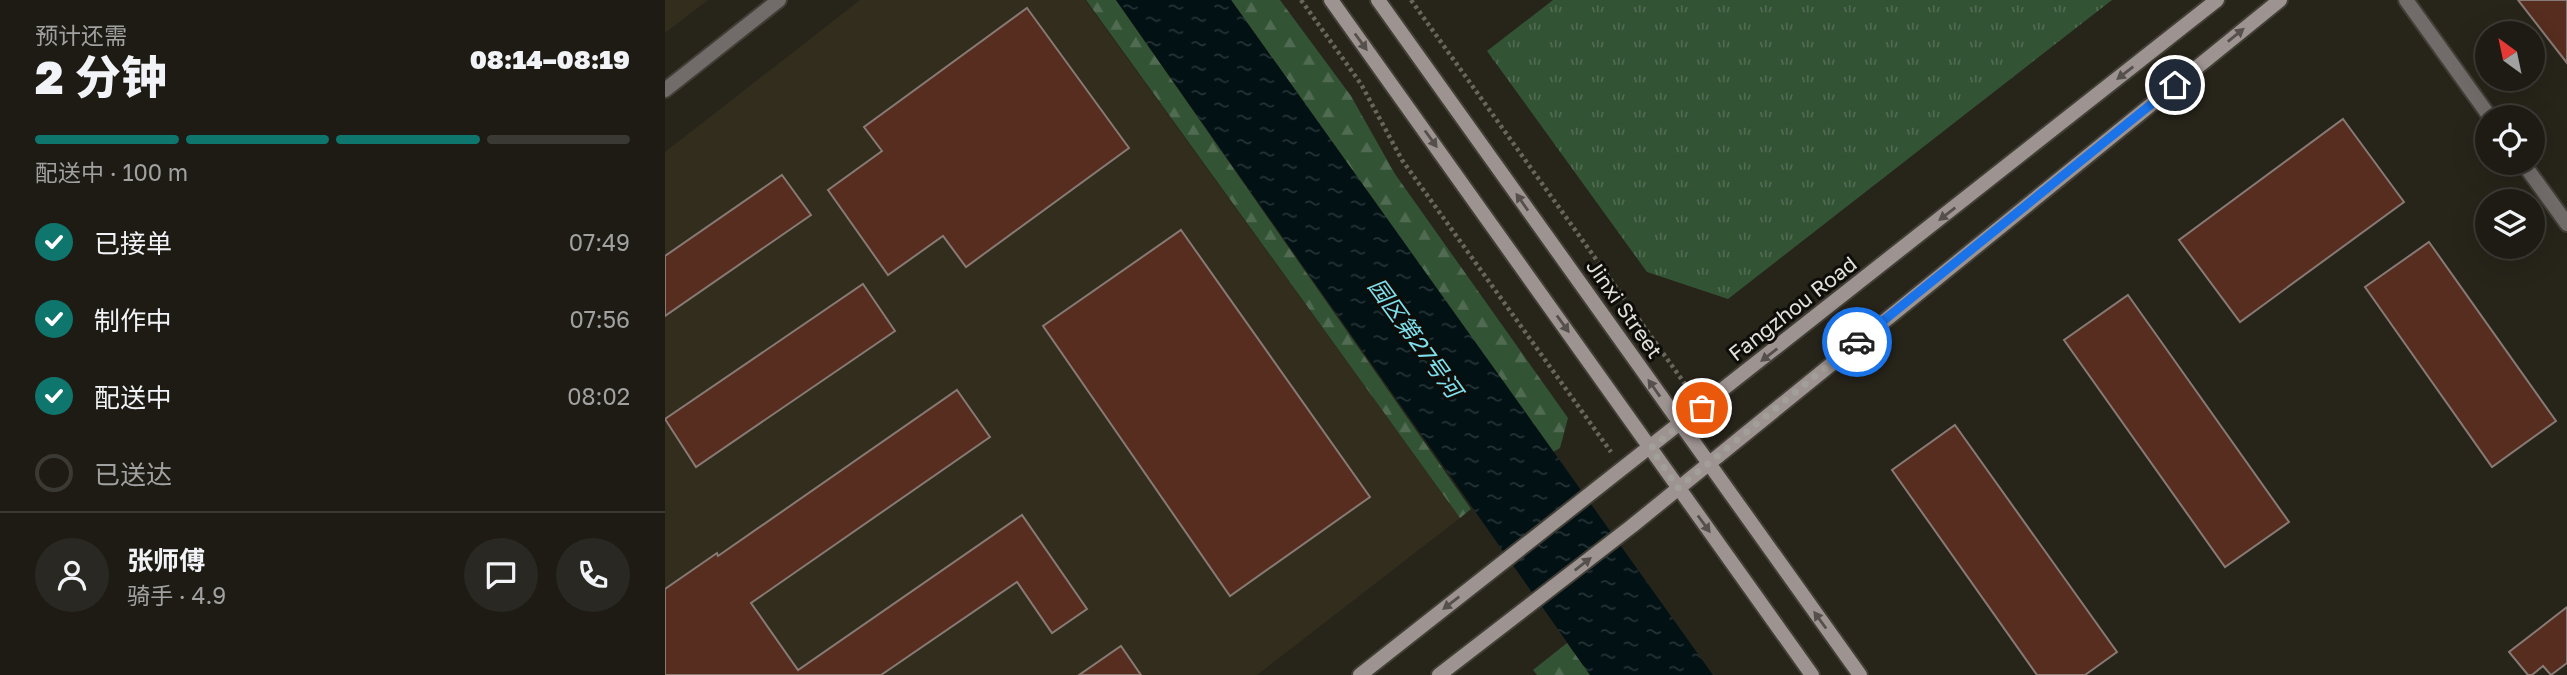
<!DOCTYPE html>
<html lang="zh">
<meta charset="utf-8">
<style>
:root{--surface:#1d1b14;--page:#2a2822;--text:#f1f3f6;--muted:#a0a1a0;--line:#3b3934;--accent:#0f766e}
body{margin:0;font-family:"Golos Text","Noto Sans SC",sans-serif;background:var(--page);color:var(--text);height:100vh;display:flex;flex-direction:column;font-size:26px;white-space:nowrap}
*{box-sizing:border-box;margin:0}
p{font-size:23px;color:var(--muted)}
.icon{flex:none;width:38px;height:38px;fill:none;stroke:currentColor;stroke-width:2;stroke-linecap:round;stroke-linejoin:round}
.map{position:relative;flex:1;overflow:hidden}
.sheet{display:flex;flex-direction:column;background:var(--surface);width:665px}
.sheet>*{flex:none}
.needle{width:46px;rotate:327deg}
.tools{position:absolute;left:1810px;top:21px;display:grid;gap:14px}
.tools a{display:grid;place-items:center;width:70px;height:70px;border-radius:50%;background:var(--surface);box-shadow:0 7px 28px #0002,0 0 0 2px var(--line);font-size:35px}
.pin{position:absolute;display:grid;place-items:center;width:60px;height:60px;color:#fff;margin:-30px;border:4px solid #fff;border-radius:50%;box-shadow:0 2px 7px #0007}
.courier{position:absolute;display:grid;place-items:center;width:70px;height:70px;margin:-35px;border:5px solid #1a73e8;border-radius:50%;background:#fff;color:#222;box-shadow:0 2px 9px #0007}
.summary em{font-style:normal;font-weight:800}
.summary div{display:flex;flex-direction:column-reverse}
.summary{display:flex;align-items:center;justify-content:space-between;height:119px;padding:0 35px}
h1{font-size:46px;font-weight:800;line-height:52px}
.bar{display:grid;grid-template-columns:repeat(4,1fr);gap:10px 7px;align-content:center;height:84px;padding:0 35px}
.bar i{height:9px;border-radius:5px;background:var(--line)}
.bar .selected{background:var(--accent)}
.bar p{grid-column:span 4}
.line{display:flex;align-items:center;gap:18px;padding:0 35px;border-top:2px solid var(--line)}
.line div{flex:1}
.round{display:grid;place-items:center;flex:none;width:74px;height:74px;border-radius:37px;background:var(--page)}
ol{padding:0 35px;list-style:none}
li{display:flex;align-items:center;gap:21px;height:77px}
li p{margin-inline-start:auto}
li .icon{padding:7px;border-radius:50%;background:var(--accent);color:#fff;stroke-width:4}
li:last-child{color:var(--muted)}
li i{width:38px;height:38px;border:4px solid var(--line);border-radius:50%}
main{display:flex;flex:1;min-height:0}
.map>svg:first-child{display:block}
</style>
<main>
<section class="sheet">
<div class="summary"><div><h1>2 分钟</h1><p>预计还需</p></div><em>08:14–08:19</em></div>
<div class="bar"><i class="selected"></i><i class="selected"></i><i class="selected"></i><i></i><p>配送中 · 100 m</p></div>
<ol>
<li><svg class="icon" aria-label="check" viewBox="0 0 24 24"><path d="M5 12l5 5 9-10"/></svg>已接单<p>07:49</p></li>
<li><svg class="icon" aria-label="check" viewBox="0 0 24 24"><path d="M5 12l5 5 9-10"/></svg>制作中<p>07:56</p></li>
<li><svg class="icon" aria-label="check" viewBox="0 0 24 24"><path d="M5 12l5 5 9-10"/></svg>配送中<p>08:02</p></li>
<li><i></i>已送达</li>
</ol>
<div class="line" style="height:126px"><a class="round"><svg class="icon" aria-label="person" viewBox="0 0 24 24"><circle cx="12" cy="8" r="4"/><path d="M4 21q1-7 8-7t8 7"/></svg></a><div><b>张师傅</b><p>骑手 · 4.9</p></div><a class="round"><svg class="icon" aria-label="chat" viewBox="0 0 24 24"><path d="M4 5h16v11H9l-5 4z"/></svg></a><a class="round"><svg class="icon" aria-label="phone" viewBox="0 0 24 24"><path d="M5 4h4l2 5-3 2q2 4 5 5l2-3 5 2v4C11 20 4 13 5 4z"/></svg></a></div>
</section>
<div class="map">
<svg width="1902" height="675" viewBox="0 0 1902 675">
<defs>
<pattern id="grass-tufts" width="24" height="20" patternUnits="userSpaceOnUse" patternTransform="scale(1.75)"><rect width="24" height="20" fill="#335335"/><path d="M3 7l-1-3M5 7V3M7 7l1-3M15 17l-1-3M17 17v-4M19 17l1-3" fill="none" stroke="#506b52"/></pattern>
<pattern id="forest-firs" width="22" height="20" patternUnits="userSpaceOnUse" patternTransform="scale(1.75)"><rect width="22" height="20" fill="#335335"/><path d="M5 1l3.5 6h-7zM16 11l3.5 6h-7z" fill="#506b52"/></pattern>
<pattern id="water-ripples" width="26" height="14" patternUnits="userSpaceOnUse" patternTransform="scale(1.75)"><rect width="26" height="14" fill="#011114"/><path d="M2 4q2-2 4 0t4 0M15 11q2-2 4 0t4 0" fill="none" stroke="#263336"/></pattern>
</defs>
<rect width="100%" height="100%" fill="#27241a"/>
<g fill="#322d1d">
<path d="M0,0H43L0,33Z"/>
<path d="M195,0H420L795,518L592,675H0V152Z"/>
</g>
<path fill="url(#grass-tufts)" d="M888,0H1447L1063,299L982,272L822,51Z"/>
<g fill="url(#forest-firs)">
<path d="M421,0H451L806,509L795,518Z"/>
<path d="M566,0H615L686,96L730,174L903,418L895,448L888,452Z"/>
<path d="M902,643L925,675H872L868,670Z"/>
</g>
<path fill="url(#water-ripples)" d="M451,0H566L1048,675H925Z"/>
<g fill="#562d1e" stroke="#877a75" stroke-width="2">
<path d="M1853,0H1902V63Z"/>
<path d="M362,8L464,148L301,267L278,236L223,275L163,190L217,151L199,127Z"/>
<path d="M1678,119L1739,202L1575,322L1514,240Z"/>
<path d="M117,175L146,215L0,316V256Z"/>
<path d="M516,230L705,497L565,596L378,326Z"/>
<path d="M1764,242L1891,421L1827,467L1700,287Z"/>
<path d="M198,284L230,331L31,467L0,419Z"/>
<path d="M1463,295L1624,522L1560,567L1399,340Z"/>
<path d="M292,390L325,437L86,603L133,670L357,515L422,609L387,633L352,582L216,675H0V589L52,553L53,556Z"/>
<path d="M1290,425L1452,652L1420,675H1372L1227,470Z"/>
<path d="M1902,607V663L1886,675L1878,666L1867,675H1863L1844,652Z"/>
<path d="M456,646L476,675H414Z"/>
</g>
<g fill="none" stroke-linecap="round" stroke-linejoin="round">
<g stroke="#413e35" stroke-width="18">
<g id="minor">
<path d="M1741,0L1825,117"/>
<path d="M1858,163L1902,224"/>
</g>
</g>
<g stroke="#413e35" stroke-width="18">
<path id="tertiary" d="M0,90L114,0"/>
</g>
<g stroke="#413e35" stroke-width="18">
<g id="secondary">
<path d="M666,0L1147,675"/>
<path d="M713,0L1195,675"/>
<path d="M695,675L1552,0"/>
<path d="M774,675L967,526L1615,0"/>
</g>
</g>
<g stroke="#67655c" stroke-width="4.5" stroke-dasharray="3.5 3.5" stroke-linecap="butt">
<path d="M636,0L696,84L737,160L946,452"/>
<path d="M746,0L1025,391"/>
</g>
<use href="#minor" stroke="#716b6a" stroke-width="14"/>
<use href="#tertiary" stroke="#716b6a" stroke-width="14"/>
<use href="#secondary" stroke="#9d9391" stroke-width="14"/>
</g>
<defs><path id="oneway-solid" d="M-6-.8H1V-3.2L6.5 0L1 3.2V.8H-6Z" transform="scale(1.75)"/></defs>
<g fill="#56504d">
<use href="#oneway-solid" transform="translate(1571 35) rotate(-39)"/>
<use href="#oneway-solid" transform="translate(696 42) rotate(54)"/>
<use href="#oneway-solid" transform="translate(1460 73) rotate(142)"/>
<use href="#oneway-solid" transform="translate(766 139) rotate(54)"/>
<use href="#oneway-solid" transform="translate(857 202) rotate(-125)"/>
<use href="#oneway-solid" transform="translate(1282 214) rotate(142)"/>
<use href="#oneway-solid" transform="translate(898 324) rotate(54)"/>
<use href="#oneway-solid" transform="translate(1104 355) rotate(142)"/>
<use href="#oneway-solid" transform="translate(989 388) rotate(-125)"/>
<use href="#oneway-solid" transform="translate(1039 524) rotate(54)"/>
<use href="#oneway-solid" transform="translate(918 564) rotate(-38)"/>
<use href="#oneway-solid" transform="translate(786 603) rotate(142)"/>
<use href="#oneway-solid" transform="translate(1155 620) rotate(-126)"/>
</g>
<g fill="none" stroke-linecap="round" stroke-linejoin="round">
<path stroke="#a19f97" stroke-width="7" stroke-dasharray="0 12.6" d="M1037,408L986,448L1013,488L1192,342"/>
<path stroke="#1a73e8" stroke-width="9" d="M1192,342L1510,85"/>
</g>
<g text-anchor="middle" stroke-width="6" stroke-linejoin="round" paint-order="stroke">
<g font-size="21" fill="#e3e1da" stroke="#0f0d09">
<text transform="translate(959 309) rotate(55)" y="7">Jinxi Street</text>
<text transform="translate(1128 309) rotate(-38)" y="7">Fangzhou Road</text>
</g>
<g font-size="23" font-style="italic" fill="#7de1ee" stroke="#0f0d09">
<text transform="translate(750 338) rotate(54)" y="8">园区第27号河</text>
</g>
</g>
</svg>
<div class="tools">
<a><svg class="needle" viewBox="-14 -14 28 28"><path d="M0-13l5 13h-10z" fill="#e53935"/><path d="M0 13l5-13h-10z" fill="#a0a1a0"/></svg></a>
<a><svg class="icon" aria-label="locate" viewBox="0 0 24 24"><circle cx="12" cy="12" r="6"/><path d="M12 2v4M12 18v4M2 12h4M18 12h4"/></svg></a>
<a><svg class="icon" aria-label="layers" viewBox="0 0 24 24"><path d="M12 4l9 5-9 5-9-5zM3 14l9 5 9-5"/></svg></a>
</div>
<div class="pin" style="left:1037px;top:408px;background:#ea580c"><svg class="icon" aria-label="bag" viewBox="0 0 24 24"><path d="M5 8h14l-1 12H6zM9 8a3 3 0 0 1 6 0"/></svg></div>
<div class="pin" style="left:1510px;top:85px;background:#1f2937"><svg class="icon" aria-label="home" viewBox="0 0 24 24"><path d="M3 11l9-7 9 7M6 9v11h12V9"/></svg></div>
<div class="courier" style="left:1192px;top:342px"><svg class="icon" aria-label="car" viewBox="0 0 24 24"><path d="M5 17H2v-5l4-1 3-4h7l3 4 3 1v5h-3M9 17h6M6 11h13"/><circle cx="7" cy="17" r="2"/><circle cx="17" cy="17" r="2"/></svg></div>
</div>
</main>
